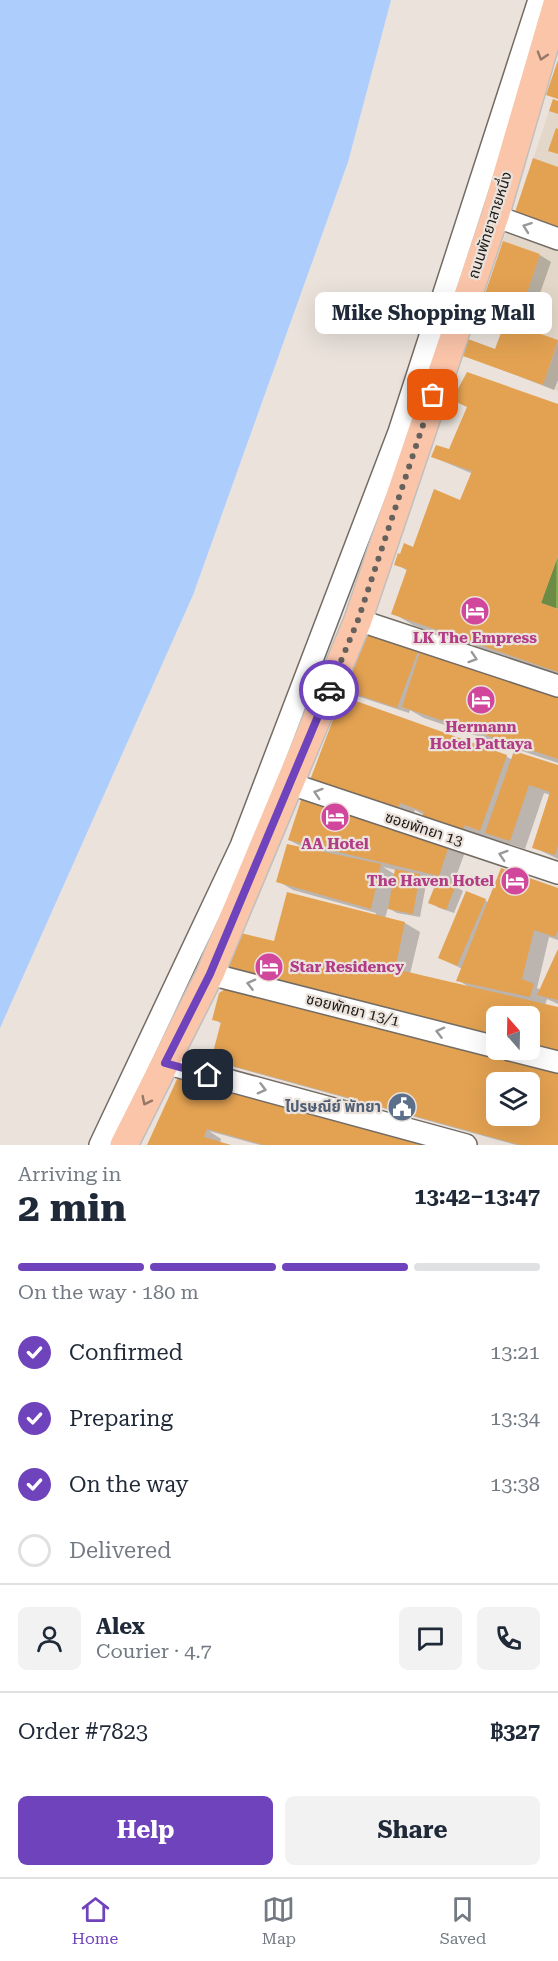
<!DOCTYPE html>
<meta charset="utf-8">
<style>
:root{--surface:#fff;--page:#f2f2f3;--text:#1f2937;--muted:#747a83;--line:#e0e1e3;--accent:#6f43bb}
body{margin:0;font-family:"Roboto Serif","Noto Sans Thai",serif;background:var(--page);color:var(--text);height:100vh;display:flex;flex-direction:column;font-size:22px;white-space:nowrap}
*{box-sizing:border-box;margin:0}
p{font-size:20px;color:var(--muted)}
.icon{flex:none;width:33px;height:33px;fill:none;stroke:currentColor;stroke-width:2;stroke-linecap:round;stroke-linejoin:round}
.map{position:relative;height:1145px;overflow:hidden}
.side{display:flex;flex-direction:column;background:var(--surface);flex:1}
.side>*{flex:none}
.needle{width:39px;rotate:340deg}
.fabs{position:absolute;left:486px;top:1006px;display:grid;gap:12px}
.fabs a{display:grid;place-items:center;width:54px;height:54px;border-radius:9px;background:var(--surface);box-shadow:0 6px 24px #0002;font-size:30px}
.pin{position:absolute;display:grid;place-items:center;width:51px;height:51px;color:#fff;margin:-26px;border-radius:12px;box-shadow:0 3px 9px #0006}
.courier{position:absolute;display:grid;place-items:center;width:60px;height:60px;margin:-30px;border:4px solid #6f43bb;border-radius:50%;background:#fff;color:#222;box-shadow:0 2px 8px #0007}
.bubble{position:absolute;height:42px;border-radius:9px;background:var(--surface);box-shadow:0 6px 24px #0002;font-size:20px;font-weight:700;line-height:42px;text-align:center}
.overview em{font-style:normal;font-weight:700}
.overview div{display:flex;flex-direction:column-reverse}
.overview{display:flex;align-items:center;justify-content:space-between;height:102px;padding:0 18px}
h1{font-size:39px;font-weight:700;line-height:45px}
.bar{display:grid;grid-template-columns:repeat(4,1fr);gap:9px 6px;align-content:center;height:72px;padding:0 18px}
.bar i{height:8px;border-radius:4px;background:var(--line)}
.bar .active{background:var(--accent)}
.bar p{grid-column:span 4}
.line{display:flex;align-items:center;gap:15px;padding:0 18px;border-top:2px solid var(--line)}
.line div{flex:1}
.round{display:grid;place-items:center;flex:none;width:63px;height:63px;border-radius:9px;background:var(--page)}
ol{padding:0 18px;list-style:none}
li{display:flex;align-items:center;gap:18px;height:66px}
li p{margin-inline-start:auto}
li .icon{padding:6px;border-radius:50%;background:var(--accent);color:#fff;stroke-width:4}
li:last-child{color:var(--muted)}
li i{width:33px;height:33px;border:3px solid var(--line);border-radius:50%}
.primary-button{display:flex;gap:12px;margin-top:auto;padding:12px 18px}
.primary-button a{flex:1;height:69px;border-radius:9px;background:var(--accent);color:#fff;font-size:24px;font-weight:700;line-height:69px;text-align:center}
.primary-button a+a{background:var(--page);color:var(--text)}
.tab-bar{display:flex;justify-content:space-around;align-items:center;height:84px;border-top:2px solid var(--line);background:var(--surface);font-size:16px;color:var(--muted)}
.tab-bar a{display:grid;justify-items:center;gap:3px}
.tab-bar .active{color:var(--accent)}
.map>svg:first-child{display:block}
</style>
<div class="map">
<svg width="558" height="1145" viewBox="0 0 558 1145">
<rect width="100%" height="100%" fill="#eae2db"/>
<g fill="#e3d7c9">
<path d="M553,99L558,101V183L529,172Z"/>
<path d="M509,225L558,244V340L527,329L538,298L527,293L540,254L503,241Z"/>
<path d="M558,343V391L543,385Z"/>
</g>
<path fill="#89ae56" d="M558,556V609L541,603Z"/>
<path fill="#adcefd" d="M0,0H391L348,162L193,595L0,1028Z"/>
<g fill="#0003" fill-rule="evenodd">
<path d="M558,168V230L516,211Z"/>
<path d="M540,255L551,262L538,299L549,306L539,334L558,341V380L554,390L464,355L496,350L503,331L478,320Z"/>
<path d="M558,406L556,610L558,675L413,625L393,613L408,571L396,564L461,502L473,474L433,457Z"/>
<path d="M368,629L558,695V763L424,718L410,710L409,713L357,696L346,690Z"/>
<path d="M506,756L512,760L558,767V859L533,847L551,795L544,793L525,849L485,836L481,847L415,810L411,820L312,780Z"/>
<path d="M304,796L465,852L453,885L463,891L454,913L437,907L439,880L422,876L427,879L420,917L397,913L388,908L385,918L405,923L420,932L410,974L469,987L458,980L462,969L440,957L485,900L489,903L558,890V940L549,937L537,988L541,990L558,953V1004L547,999L545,1005L558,1008V1053L530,1045V1017H496V1037L235,971L228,967L275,942L375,916L376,913L293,890L278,881L306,849L289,840ZM383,867L396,870V875Z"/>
<path d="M214,1019L558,1073V1145H516L220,1063L212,1059L222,1024ZM496,1083H530V1116H496Z"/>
<path d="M179,1078L420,1145H260L209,1131L221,1139L220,1143L148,1145Z"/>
</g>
<g fill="#e3a252" fill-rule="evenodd">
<path d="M558,60V99L546,95Z"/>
<path d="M553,99L558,101V114L549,111Z"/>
<path d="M556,128L558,129V154L548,151Z"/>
<path d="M533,158L558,167V227L515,212Z"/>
<path d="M503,241L540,254L527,293L539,298L527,329L558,340L543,385L463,356L468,339L495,349L502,330L476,320Z"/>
<path d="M467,372L558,404V556L541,603L558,609V672L391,614L407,569L394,565L398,553L400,554L404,543L413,547L434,489L460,500L472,471L431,457L436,445L449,449L467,407L452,400Z"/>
<path d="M367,628L420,646L397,708L344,690Z"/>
<path d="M421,649L558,694V759L402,707Z"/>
<path d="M342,696L507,755L480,831L465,825L461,837L420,823L424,812L400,803L396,813L310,780Z"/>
<path d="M514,751L558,765V846L555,855L532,848L550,792L529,785L510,841L485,833Z"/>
<path d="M303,794L450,842L439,876L288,840Z"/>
<path d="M287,844L381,864L371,909L276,882Z"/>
<path d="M501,868L558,888V930L555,937L534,930L522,979L534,984L530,997L456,981Z"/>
<path d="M395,869L420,874L413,914L388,909Z"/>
<path d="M438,878L456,885L446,910L428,903Z"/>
<path d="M466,891L486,899L457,966L438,958Z"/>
<path d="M287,892L405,922L395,969L558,1007V1051L530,1044V1017H496V1036L226,967L241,933L274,941Z"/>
<path d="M558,949V1000L537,995Z"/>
<path d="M227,988L558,1072V1145H520L211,1060L221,1022L212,1020L219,993ZM496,1083H530V1116H496Z"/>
<path d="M178,1077L423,1144V1145H264L207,1129L204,1137L231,1145H147Z"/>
</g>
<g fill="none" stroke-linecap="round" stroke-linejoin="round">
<g stroke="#736c65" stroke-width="24">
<g id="minor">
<path d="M495,216L558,239"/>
<path d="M358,620L558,686"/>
<path d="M291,784L558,873"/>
<path d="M210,974L496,1047"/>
<path d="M510,1050L558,1062"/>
<path d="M165,1063L466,1145"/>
<path d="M100,1145L241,846L399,432L539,0"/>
</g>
</g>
<g stroke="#c0bfbe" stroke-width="30">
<path id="major" d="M124,1145L210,974L358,620L495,216L558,0"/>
</g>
<use href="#minor" stroke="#fff" stroke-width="21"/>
<use href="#major" stroke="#fbc5aa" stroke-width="27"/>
</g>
<defs><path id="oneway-chevron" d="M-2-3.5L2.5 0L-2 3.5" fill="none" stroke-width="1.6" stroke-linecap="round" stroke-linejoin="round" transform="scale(1.5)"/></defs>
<g stroke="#977868">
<use href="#oneway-chevron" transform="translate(542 56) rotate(107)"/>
<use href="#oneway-chevron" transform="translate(146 1101) rotate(117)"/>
</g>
<g stroke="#999897">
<use href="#oneway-chevron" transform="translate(527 227) rotate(-160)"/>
<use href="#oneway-chevron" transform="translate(473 658) rotate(18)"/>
<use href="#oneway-chevron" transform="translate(318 793) rotate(-162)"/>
<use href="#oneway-chevron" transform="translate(503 855) rotate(-162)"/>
<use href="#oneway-chevron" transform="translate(251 984) rotate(-166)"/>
<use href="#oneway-chevron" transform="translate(440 1032) rotate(-166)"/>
<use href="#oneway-chevron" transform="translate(262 1089) rotate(15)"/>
</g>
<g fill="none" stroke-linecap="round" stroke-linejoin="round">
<path stroke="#65615c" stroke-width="6" stroke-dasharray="0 10.8" d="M329,690L358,620L433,395"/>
<path stroke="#6f43bb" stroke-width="8" d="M208,1075L165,1063L210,974L329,690"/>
</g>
<defs>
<g id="hotel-disc" transform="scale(1.5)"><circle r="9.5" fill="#d1479c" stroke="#eae2db"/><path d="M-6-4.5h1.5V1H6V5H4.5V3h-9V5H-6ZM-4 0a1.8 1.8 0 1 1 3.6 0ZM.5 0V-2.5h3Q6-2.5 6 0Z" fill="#fff"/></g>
<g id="civic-disc" transform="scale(1.5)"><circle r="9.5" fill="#5c6f8a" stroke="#eae2db"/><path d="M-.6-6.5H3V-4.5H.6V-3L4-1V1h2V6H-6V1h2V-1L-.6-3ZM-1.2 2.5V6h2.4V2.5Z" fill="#fff"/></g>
</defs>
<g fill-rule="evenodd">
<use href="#hotel-disc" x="475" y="611"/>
<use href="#hotel-disc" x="481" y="700"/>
<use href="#hotel-disc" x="335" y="817"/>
<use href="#hotel-disc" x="515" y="881"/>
<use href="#hotel-disc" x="269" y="967"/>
<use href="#civic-disc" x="402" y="1107"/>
</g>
<g text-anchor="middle" stroke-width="4.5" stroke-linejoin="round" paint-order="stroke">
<g font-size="15" fill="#1d1b18" stroke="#eae2db">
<text transform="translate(490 225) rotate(-72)" y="5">ถนนพัทยาสายหนึ่ง</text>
<text transform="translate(424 829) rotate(18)" y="5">ซอยพัทยา 13</text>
<text transform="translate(353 1010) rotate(14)" y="5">ซอยพัทยา 13/1</text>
</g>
<g font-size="15" font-weight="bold" fill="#b23c85" stroke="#eae2db">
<text x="475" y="643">LK The Empress</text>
<text x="481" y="732">Hermann<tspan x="481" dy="17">Hotel Pattaya</tspan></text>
<text x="335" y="849">AA Hotel</text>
<text x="494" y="886" text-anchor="end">The Haven Hotel</text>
<text x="290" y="972" text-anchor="start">Star Residency</text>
</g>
<g font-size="15" font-weight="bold" fill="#4e5e75" stroke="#eae2db" text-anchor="end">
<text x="381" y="1112">ไปรษณีย์ พัทยา</text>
</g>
</g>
</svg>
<div class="fabs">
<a><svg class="needle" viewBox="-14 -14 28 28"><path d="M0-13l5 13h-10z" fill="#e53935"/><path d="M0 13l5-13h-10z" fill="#747a83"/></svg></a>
<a><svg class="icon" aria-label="layers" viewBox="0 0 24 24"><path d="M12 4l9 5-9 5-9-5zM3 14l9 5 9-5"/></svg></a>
</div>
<div class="pin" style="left:433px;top:395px;background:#ea580c"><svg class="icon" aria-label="bag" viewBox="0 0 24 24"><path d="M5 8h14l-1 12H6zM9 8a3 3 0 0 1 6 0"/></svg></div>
<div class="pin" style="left:208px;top:1075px;background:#1f2937"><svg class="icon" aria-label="home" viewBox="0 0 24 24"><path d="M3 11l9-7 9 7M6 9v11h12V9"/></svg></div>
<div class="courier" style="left:329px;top:690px"><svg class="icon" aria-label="car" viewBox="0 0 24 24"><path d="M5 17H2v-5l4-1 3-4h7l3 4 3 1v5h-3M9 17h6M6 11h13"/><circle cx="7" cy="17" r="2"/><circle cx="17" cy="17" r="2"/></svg></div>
<div class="bubble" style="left:315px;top:292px;width:237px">Mike Shopping Mall</div>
</div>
<section class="side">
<div class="overview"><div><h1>2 min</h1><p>Arriving in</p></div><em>13:42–13:47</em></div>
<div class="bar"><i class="active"></i><i class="active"></i><i class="active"></i><i></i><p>On the way · 180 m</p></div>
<ol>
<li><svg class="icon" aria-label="check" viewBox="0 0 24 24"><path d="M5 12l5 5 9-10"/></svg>Confirmed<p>13:21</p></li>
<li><svg class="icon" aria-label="check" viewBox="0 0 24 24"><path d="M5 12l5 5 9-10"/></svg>Preparing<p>13:34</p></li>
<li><svg class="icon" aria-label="check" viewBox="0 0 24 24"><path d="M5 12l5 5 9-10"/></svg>On the way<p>13:38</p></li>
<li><i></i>Delivered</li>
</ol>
<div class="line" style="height:108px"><a class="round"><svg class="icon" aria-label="person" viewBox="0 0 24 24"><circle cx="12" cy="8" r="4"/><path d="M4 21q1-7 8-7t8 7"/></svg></a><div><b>Alex</b><p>Courier · 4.7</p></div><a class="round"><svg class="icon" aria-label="chat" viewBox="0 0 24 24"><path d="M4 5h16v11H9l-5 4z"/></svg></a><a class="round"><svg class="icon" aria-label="phone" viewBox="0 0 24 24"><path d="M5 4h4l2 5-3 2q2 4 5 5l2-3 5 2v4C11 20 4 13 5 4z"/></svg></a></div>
<div class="line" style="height:78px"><div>Order #7823</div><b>฿327</b></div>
<div class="primary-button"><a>Help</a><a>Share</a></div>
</section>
<nav class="tab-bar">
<a class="active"><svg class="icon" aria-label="home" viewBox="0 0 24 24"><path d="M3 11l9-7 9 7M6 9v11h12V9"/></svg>Home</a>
<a><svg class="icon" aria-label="map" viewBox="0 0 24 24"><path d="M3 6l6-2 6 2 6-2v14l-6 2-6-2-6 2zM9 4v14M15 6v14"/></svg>Map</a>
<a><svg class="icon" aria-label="saved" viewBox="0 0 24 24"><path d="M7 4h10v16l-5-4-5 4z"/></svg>Saved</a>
</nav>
